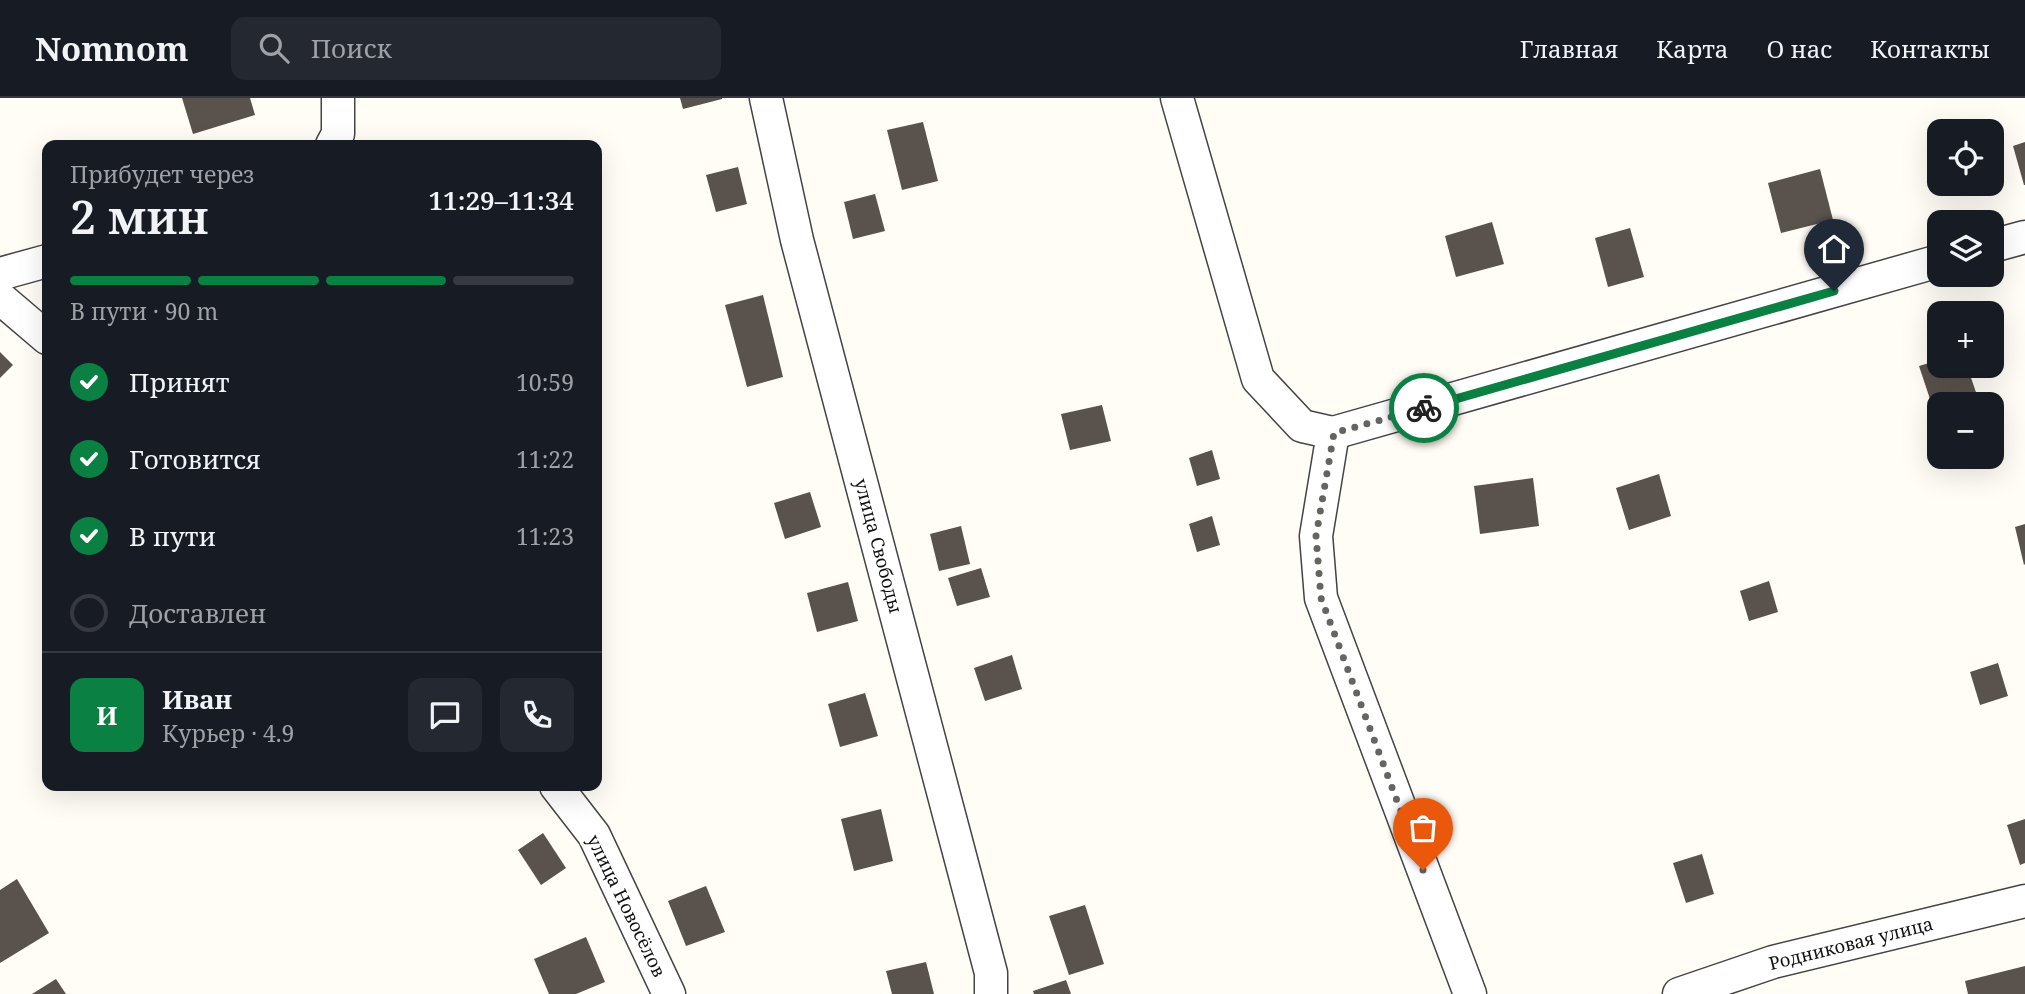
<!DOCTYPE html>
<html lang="ru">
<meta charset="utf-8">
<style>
:root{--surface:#171b24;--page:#242831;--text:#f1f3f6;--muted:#9ea1a6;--line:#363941;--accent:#0b8043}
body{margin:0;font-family:"Noto Serif",serif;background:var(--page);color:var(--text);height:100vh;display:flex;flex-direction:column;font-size:26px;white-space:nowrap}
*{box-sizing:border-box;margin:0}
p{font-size:23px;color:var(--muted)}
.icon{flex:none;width:38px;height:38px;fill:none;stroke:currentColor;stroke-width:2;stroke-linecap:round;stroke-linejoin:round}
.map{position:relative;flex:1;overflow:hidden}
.panel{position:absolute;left:42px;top:42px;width:560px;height:651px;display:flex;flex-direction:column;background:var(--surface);border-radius:14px;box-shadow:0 7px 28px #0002}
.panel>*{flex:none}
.controls{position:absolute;left:1927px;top:21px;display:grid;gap:14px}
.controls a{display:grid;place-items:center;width:77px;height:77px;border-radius:14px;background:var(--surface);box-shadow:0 7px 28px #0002;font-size:35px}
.pin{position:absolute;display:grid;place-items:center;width:60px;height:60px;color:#fff;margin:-72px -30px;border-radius:50% 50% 50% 0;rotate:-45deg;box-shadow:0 0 7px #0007}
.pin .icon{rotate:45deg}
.courier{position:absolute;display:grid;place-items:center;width:70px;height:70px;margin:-35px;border:5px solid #0b8043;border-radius:50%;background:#fff;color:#222;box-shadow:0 2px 9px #0007}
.summary em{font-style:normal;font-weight:600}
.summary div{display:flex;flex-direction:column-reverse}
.summary{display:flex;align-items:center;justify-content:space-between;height:119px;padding:0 28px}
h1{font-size:46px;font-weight:600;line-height:52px}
.bar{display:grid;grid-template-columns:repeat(4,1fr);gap:10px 7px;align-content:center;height:84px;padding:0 28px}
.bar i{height:9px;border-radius:5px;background:var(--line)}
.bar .selected{background:var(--accent)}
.bar p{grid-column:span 4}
.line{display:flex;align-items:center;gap:18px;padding:0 28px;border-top:2px solid var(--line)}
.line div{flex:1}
.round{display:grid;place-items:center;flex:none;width:74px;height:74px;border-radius:14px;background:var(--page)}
ol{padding:0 28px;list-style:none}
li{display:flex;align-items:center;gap:21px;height:77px}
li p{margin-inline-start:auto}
li .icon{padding:7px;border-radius:50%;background:var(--accent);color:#fff;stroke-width:4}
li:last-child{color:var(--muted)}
li i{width:38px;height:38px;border:4px solid var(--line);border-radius:50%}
header{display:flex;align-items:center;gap:42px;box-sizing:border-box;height:98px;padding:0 35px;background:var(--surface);border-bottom:2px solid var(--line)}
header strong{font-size:33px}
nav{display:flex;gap:38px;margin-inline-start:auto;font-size:24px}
.search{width:490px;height:63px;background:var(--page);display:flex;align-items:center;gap:18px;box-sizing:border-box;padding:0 24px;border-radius:14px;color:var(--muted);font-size:26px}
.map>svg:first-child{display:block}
</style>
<header>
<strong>Nomnom</strong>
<div class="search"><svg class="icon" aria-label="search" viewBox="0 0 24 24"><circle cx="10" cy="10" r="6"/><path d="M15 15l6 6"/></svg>Поиск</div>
<nav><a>Главная</a><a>Карта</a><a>О нас</a><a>Контакты</a></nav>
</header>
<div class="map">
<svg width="2025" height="896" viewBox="0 0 2025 896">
<rect width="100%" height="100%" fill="#fffdf5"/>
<g fill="#5a524d">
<path d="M182,0H250L255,17L193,36Z"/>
<path d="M680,0H722V1L683,11Z"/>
<path d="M923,24L938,83L902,92L887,32Z"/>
<path d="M2025,44V87H2024L2013,48Z"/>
<path d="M738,69L747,106L716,114L706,77Z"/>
<path d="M1820,71L1833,122L1781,135L1768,85Z"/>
<path d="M875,96L885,133L853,141L844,104Z"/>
<path d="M1492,124L1504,166L1456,179L1445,138Z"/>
<path d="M1630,130L1644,179L1608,189L1595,140Z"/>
<path d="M763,197L783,279L747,289L725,207Z"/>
<path d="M0,254L13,267L0,280Z"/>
<path d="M1939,262V268H1967L1980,306H1939V322H1937L1919,268Z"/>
<path d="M1102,307L1111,343L1070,352L1061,316Z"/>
<path d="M1212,352L1220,381L1197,388L1189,360Z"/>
<path d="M1659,376L1671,418L1629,432L1616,390Z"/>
<path d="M1533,380L1539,428L1480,436L1474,388Z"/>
<path d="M810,394L821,429L785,441L774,405Z"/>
<path d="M1212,418L1220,447L1197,454L1189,426Z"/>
<path d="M2025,426V466L2024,467L2015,429Z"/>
<path d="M961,428L970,466L939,473L930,436Z"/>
<path d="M981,470L990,499L957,508L948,480Z"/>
<path d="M1769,483L1778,514L1749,523L1740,493Z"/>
<path d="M848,484L858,523L817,534L807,495Z"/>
<path d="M1012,557L1022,591L985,603L974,570Z"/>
<path d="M1998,565L2008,598L1980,607L1970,574Z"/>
<path d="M865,595L878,638L840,649L828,606Z"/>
<path d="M881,711L893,763L854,773L841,721Z"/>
<path d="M2025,721V765L2020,767L2007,727Z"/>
<path d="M543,735L566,770L541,787L518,752Z"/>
<path d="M1702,756L1714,796L1686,805L1673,765Z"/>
<path d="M17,781L49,835L0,865V792Z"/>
<path d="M706,788L725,834L686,848L668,803Z"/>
<path d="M1085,807L1104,866L1069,877L1049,818Z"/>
<path d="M586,839L605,884L576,896H549L534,861Z"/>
<path d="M926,864L934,896H892L886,873Z"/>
<path d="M2025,868V896H1968L1965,883Z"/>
<path d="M56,881L66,896H32Z"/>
<path d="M1066,882L1071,896H1034L1033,893Z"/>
</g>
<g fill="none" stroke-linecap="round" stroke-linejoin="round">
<g stroke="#444" stroke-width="35">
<g id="minor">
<path d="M766,0L797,142L991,875V896"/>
<path d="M1177,0L1258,281L1302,328L1333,335"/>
<path d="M332,47L338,36V0"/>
<path d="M1992,148L2025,139"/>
<path d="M0,176L47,163"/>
<path d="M0,200L47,240"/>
<path d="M1333,335L1939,163"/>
<path d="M1333,335L1316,438L1321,500L1470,896"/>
<path d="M556,688L594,737L669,896"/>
<path d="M1679,896L1773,864L2025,803"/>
</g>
</g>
<use href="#minor" stroke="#fff" stroke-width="32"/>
</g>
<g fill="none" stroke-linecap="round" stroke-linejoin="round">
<path stroke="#646461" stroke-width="7" stroke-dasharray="0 12.6" d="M1423,772L1321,500L1316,438L1334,335L1424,310"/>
<path stroke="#0b8043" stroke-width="9" d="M1424,310L1834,193"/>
</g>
<g text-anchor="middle" stroke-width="7" stroke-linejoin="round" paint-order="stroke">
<g font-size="18" fill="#111" stroke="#fff">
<text transform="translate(878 448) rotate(75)" y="6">улица Свободы</text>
<text transform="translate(626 808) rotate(64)" y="6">улица Новосёлов</text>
<text transform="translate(1851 846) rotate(-14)" y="6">Родниковая улица</text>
</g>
</g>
</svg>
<div class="controls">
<a><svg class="icon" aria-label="locate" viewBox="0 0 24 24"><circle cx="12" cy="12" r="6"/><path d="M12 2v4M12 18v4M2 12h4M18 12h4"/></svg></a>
<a><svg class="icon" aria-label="layers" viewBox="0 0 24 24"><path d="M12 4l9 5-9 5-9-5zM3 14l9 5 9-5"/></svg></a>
<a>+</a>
<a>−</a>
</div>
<div class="pin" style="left:1423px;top:772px;background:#ea580c"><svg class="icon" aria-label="bag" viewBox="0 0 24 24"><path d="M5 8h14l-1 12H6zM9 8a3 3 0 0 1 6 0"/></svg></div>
<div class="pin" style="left:1834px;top:193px;background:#1f2937"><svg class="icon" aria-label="home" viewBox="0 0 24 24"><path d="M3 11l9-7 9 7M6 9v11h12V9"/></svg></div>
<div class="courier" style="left:1424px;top:310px"><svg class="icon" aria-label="bike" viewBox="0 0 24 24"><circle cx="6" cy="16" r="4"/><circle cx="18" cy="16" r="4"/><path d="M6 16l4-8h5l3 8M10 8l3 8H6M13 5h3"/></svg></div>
<section class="panel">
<div class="summary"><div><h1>2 мин</h1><p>Прибудет через</p></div><em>11:29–11:34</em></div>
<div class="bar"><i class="selected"></i><i class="selected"></i><i class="selected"></i><i></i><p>В пути · 90 m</p></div>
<ol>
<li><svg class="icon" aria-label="check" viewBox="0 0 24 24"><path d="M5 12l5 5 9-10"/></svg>Принят<p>10:59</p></li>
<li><svg class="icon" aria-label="check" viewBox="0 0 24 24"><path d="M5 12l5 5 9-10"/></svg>Готовится<p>11:22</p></li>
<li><svg class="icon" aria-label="check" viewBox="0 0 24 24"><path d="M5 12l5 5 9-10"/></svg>В пути<p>11:23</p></li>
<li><i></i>Доставлен</li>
</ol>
<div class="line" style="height:126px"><b class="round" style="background:var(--accent);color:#fff">И</b><div><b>Иван</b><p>Курьер · 4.9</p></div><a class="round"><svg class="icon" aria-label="chat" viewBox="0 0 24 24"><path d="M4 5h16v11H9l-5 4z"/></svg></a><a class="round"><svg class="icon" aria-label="phone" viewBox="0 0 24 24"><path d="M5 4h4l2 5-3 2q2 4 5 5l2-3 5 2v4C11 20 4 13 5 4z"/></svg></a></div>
</section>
</div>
